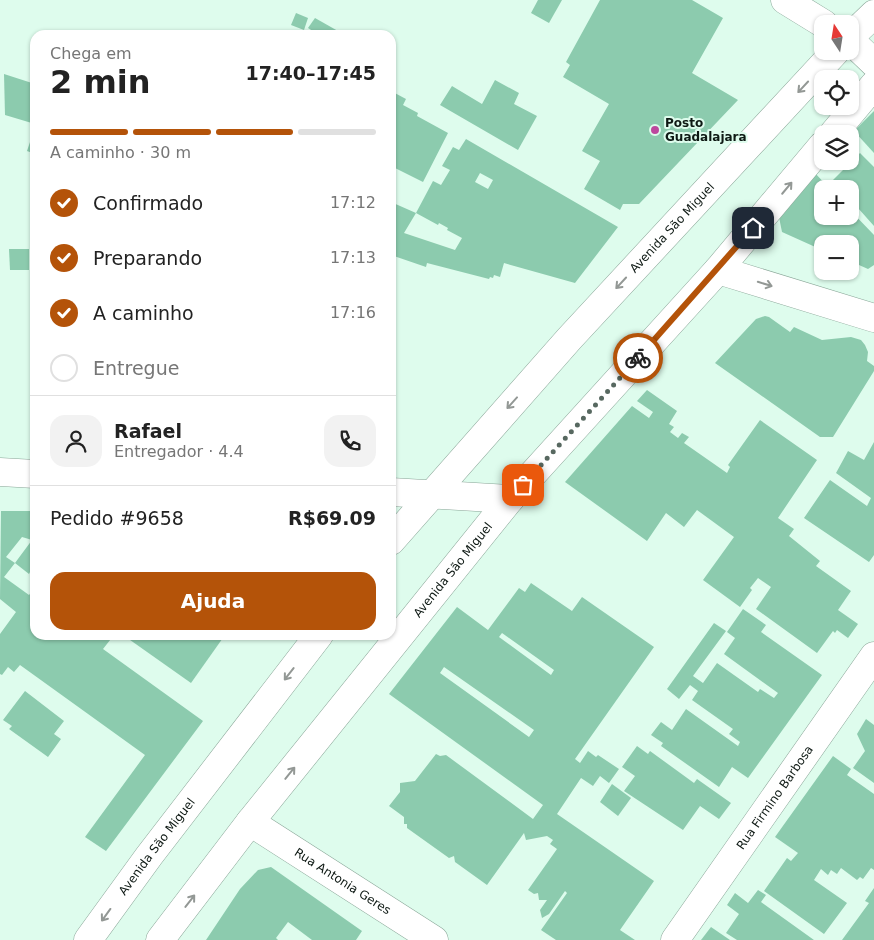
<!DOCTYPE html>
<html lang="pt">
<meta charset="utf-8">
<style>
:root{--surface:#fff;--page:#f2f2f2;--text:#222;--muted:#767676;--line:#e0e0e0;--accent:#b45309}
body{margin:0;font-family:"DejaVu Sans",sans-serif;background:var(--page);color:var(--text);height:100vh;display:flex;flex-direction:column;font-size:19px;white-space:nowrap}
*{box-sizing:border-box;margin:0}
p{font-size:16px;color:var(--muted)}
.icon{flex:none;width:28px;height:28px;fill:none;stroke:currentColor;stroke-width:2;stroke-linecap:round;stroke-linejoin:round}
.map{position:relative;flex:1;overflow:hidden}
.drawer{position:absolute;left:30px;top:30px;width:366px;height:610px;display:flex;flex-direction:column;background:var(--surface);border-radius:15px;box-shadow:0 1px 4px #0004}
.drawer>*{flex:none}
.needle{width:32px;rotate:348deg}
.tools{position:absolute;left:814px;top:15px;display:grid;gap:10px}
.tools a{display:grid;place-items:center;width:45px;height:45px;border-radius:10px;background:var(--surface);box-shadow:0 1px 4px #0004;font-size:25px}
.pin{position:absolute;display:grid;place-items:center;width:42px;height:42px;color:#fff;margin:-21px;border-radius:10px;box-shadow:0 2px 8px #0006}
.courier{position:absolute;display:grid;place-items:center;width:50px;height:50px;margin:-25px;border:4px solid #b45309;border-radius:50%;background:#fff;color:#222;box-shadow:0 1px 6px #0007}
.headline em{font-style:normal;font-weight:600}
.headline div{display:flex;flex-direction:column-reverse}
.headline{display:flex;align-items:center;justify-content:space-between;height:85px;padding:0 20px}
h1{font-size:32px;font-weight:600;line-height:38px}
.bar{display:grid;grid-template-columns:repeat(4,1fr);gap:8px 5px;align-content:center;height:60px;padding:0 20px}
.bar i{height:6px;border-radius:4px;background:var(--line)}
.bar .active{background:var(--accent)}
.bar p{grid-column:span 4}
.line{display:flex;align-items:center;gap:12px;padding:0 20px;border-top:1px solid var(--line)}
.line div{flex:1}
.round{display:grid;place-items:center;flex:none;width:52px;height:52px;border-radius:15px;background:var(--page)}
ol{padding:0 20px;list-style:none}
li{display:flex;align-items:center;gap:15px;height:55px}
li p{margin-inline-start:auto}
li .icon{padding:5px;border-radius:50%;background:var(--accent);color:#fff;stroke-width:4}
li:last-child{color:var(--muted)}
li i{width:28px;height:28px;border:2px solid var(--line);border-radius:50%}
.button{display:flex;gap:10px;margin-top:auto;padding:10px 20px}
.button a{flex:1;height:58px;border-radius:15px;background:var(--accent);color:#fff;font-size:20px;font-weight:600;line-height:58px;text-align:center}
.map>svg:first-child{display:block}
</style>
<div class="map">
<svg width="874" height="940" viewBox="0 0 874 940">
<rect width="100%" height="100%" fill="#defced"/>
<g fill="#8ccbae" fill-rule="evenodd">
<path d="M538,0H562L549,23L531,13Z"/>
<path d="M600,0H692L723,18L692,73L738,100L639,204H623L620,210L584,189L600,161L582,151L609,104L563,77L570,65L566,62Z"/>
<path d="M296,13L308,18L304,30L291,25Z"/>
<path d="M315,18L345,35H319L308,28Z"/>
<path d="M4,74L35,84V124L5,115Z"/>
<path d="M495,80L519,93L514,104L537,116L518,150L440,105L452,86L482,104Z"/>
<path d="M391,91L406,99L403,105L418,113L417,116L448,133L423,182L395,168L391,176Z"/>
<path d="M874,111V153L854,131Z"/>
<path d="M35,127V154L27,151Z"/>
<path d="M466,139L618,227L575,283L504,263L500,277L494,275L493,278L490,277L489,279L427,263L426,267L391,255V242L396,230L391,228V202L416,213L404,233L455,250L462,238L447,230L448,228L439,223L438,225L416,213L433,181L441,185L450,170L442,166L453,147L459,150ZM480,173L493,180L488,189L475,182Z"/>
<path d="M860,153L874,167V226L850,199V189H841L833,180Z"/>
<path d="M814,172L830,189H822V216H850V210L874,235V265L868,269L850,261V244H822V250L782,232L779,217Z"/>
<path d="M32,184H35V208H31Z"/>
<path d="M9,249H29V270H10Z"/>
<path d="M765,316L769,317L790,332L794,327L822,340L851,337L861,340L865,345L868,352L867,361L874,366V371L833,437H820L715,363L756,319Z"/>
<path d="M647,390L677,411L669,424L674,427L670,432L678,438L682,433L689,437L684,443L727,473L730,467L728,465L760,420L817,460L778,518L794,529L789,536L820,561L816,566L851,591L838,610L858,624L848,638L837,630L835,633L833,631L817,653L756,609L771,587L758,578L750,588L752,590L740,607L703,580L734,537L697,510L684,527L666,513L647,541L565,482L632,406L649,418L653,412L637,401Z"/>
<path d="M874,442V555L869,562L804,518L830,480L867,506L871,498L836,473L848,451L864,460Z"/>
<path d="M1,511H35V575L30,572L29,574L15,563L32,540L22,537L6,557L15,563L4,577L29,595L35,588V635H114L103,649L203,721L106,851L85,837L145,755L20,665L14,672L8,667L2,675L0,674V634L16,612L0,599Z"/>
<path d="M531,583L572,611L582,597L654,647L575,759L580,763L588,751L596,757L598,755L619,769L609,783L600,776L593,786L581,778L557,814L654,881L620,930L635,940H556L541,930L567,893L565,891L549,914L542,918L540,910L547,900H539L538,893L534,894L528,890L557,849L550,844L553,840L547,836L526,840L524,833L487,885L455,862L454,856L449,858L407,828V824H404V817L389,806L400,792V783L415,781L436,754L440,756L446,755L533,819L543,805L389,694L457,607L488,630L519,588L525,592ZM502,633L554,670L551,675L499,637ZM444,667L534,730L529,737L440,673Z"/>
<path d="M743,609L766,625L761,632L822,675L748,778L732,767L719,787L661,746L663,743L651,735L661,722L672,730L686,709L738,746L740,742L729,734L733,729L692,700L698,691L690,685L679,699L667,689L714,623L726,631L693,676L703,683L717,663L758,692L760,689L774,698L778,693L724,654L735,638L727,632Z"/>
<path d="M123,635H225L191,683Z"/>
<path d="M25,691L64,721L54,734L61,739L48,757L9,729L12,726L3,720Z"/>
<path d="M866,719L874,725V783L853,768L865,751L857,734Z"/>
<path d="M637,746L648,754L650,751L694,783L697,779L731,803L719,819L700,806L683,830L624,791L635,776L622,767Z"/>
<path d="M833,756L851,769L847,775L874,794V870L871,868L863,879L860,877L857,880L841,868L837,874L831,870L828,875L821,869L814,880L847,903L824,934L764,891L787,858L791,861L798,853L775,837Z"/>
<path d="M612,784L631,798L618,816L600,802Z"/>
<path d="M271,867L362,931L356,940H312L288,922L276,938L278,940H206L240,889L258,870Z"/>
<path d="M874,888V940H842L869,903L865,901Z"/>
<path d="M758,890L766,895L761,902L814,940H737L726,933L739,914L727,905L735,893L748,903Z"/>
<path d="M711,927L730,940H701Z"/>
</g>
<g fill="none" stroke-linecap="round" stroke-linejoin="round">
<g stroke="#8aa698" stroke-width="29">
<g id="minor">
<path d="M785,0L824,24"/>
<path d="M850,40L874,63"/>
<path d="M718,270L874,318"/>
<path id="s1" d="M250,822L434,940"/>
<path id="s2" d="M675,940L874,656"/>
</g>
</g>
<g stroke="#8aa698" stroke-width="29">
<g id="major">
<path d="M850,37L874,14"/>
<path d="M833,134L874,85"/>
<path d="M0,472L35,474"/>
<path d="M391,492L510,499"/>
<path id="s3" d="M391,541L569,339L836,51"/>
<path id="s4" d="M88,940L149,856L319,635"/>
<path id="s5" d="M160,940L250,822L510,499L718,270L822,146"/>
</g>
</g>
<use href="#minor" stroke="#fff" stroke-width="28"/>
<use href="#major" stroke="#fff" stroke-width="28"/>
</g>
<defs><path id="oneway-shaft" d="M-6 0H5M1.5-3L5.5 0L1.5 3" fill="none" stroke-width="1.6" stroke-linecap="round" stroke-linejoin="round" transform="scale(1.25)"/></defs>
<g stroke="#939895">
<use href="#oneway-shaft" transform="translate(803 87) rotate(133)"/>
<use href="#oneway-shaft" transform="translate(787 188) rotate(-50)"/>
<use href="#oneway-shaft" transform="translate(621 283) rotate(133)"/>
<use href="#oneway-shaft" transform="translate(765 284) rotate(17)"/>
<use href="#oneway-shaft" transform="translate(512 403) rotate(132)"/>
<use href="#oneway-shaft" transform="translate(289 674) rotate(128)"/>
<use href="#oneway-shaft" transform="translate(290 773) rotate(-51)"/>
<use href="#oneway-shaft" transform="translate(190 901) rotate(-52)"/>
<use href="#oneway-shaft" transform="translate(106 915) rotate(126)"/>
</g>
<g fill="none" stroke-linecap="round" stroke-linejoin="round">
<path stroke="#576860" stroke-width="5" stroke-dasharray="0 9" d="M523,485L638,358"/>
<path stroke="#b45309" stroke-width="6" d="M638,358L753,228"/>
</g>
<circle fill="#bd479e" stroke="#defced" stroke-width="2" cx="655" cy="130" r="5"/>
<g text-anchor="middle" stroke-width="4" stroke-linejoin="round" paint-order="stroke">
<g font-size="12" font-weight="bold" fill="#0e1914" stroke="#defced" text-anchor="start">
<text x="665" y="127">Posto<tspan x="665" dy="14">Guadalajara</tspan></text>
</g>
<g font-size="12" fill="#0e1914" stroke="#defced">
<text dy="4" stroke="none"><textPath href="#s3" startOffset="421">Avenida São Miguel</textPath></text>
<text dy="4" stroke="none"><textPath href="#s5" startOffset="472">Avenida São Miguel</textPath></text>
<text dy="4" stroke="none"><textPath href="#s2" startOffset="174">Rua Firmino Barbosa</textPath></text>
<text dy="4" stroke="none"><textPath href="#s4" startOffset="116">Avenida São Miguel</textPath></text>
<text dy="4" stroke="none"><textPath href="#s1" startOffset="110">Rua Antonia Geres</textPath></text>
</g>
</g>
</svg>
<div class="tools">
<a><svg class="needle" viewBox="-14 -14 28 28"><path d="M0-13l5 13h-10z" fill="#e53935"/><path d="M0 13l5-13h-10z" fill="#767676"/></svg></a>
<a><svg class="icon" aria-label="locate" viewBox="0 0 24 24"><circle cx="12" cy="12" r="6"/><path d="M12 2v4M12 18v4M2 12h4M18 12h4"/></svg></a>
<a><svg class="icon" aria-label="layers" viewBox="0 0 24 24"><path d="M12 4l9 5-9 5-9-5zM3 14l9 5 9-5"/></svg></a>
<a>+</a>
<a>−</a>
</div>
<div class="pin" style="left:523px;top:485px;background:#ea580c"><svg class="icon" aria-label="bag" viewBox="0 0 24 24"><path d="M5 8h14l-1 12H6zM9 8a3 3 0 0 1 6 0"/></svg></div>
<div class="pin" style="left:753px;top:228px;background:#1f2937"><svg class="icon" aria-label="home" viewBox="0 0 24 24"><path d="M3 11l9-7 9 7M6 9v11h12V9"/></svg></div>
<div class="courier" style="left:638px;top:358px"><svg class="icon" aria-label="bike" viewBox="0 0 24 24"><circle cx="6" cy="16" r="4"/><circle cx="18" cy="16" r="4"/><path d="M6 16l4-8h5l3 8M10 8l3 8H6M13 5h3"/></svg></div>
<section class="drawer">
<div class="headline"><div><h1>2 min</h1><p>Chega em</p></div><em>17:40–17:45</em></div>
<div class="bar"><i class="active"></i><i class="active"></i><i class="active"></i><i></i><p>A caminho · 30 m</p></div>
<ol>
<li><svg class="icon" aria-label="check" viewBox="0 0 24 24"><path d="M5 12l5 5 9-10"/></svg>Confirmado<p>17:12</p></li>
<li><svg class="icon" aria-label="check" viewBox="0 0 24 24"><path d="M5 12l5 5 9-10"/></svg>Preparando<p>17:13</p></li>
<li><svg class="icon" aria-label="check" viewBox="0 0 24 24"><path d="M5 12l5 5 9-10"/></svg>A caminho<p>17:16</p></li>
<li><i></i>Entregue</li>
</ol>
<div class="line" style="height:90px"><a class="round"><svg class="icon" aria-label="person" viewBox="0 0 24 24"><circle cx="12" cy="8" r="4"/><path d="M4 21q1-7 8-7t8 7"/></svg></a><div><b>Rafael</b><p>Entregador · 4.4</p></div><a class="round"><svg class="icon" aria-label="phone" viewBox="0 0 24 24"><path d="M5 4h4l2 5-3 2q2 4 5 5l2-3 5 2v4C11 20 4 13 5 4z"/></svg></a></div>
<div class="line" style="height:65px"><div>Pedido #9658</div><b>R$69.09</b></div>
<div class="button"><a>Ajuda</a></div>
</section>
</div>
